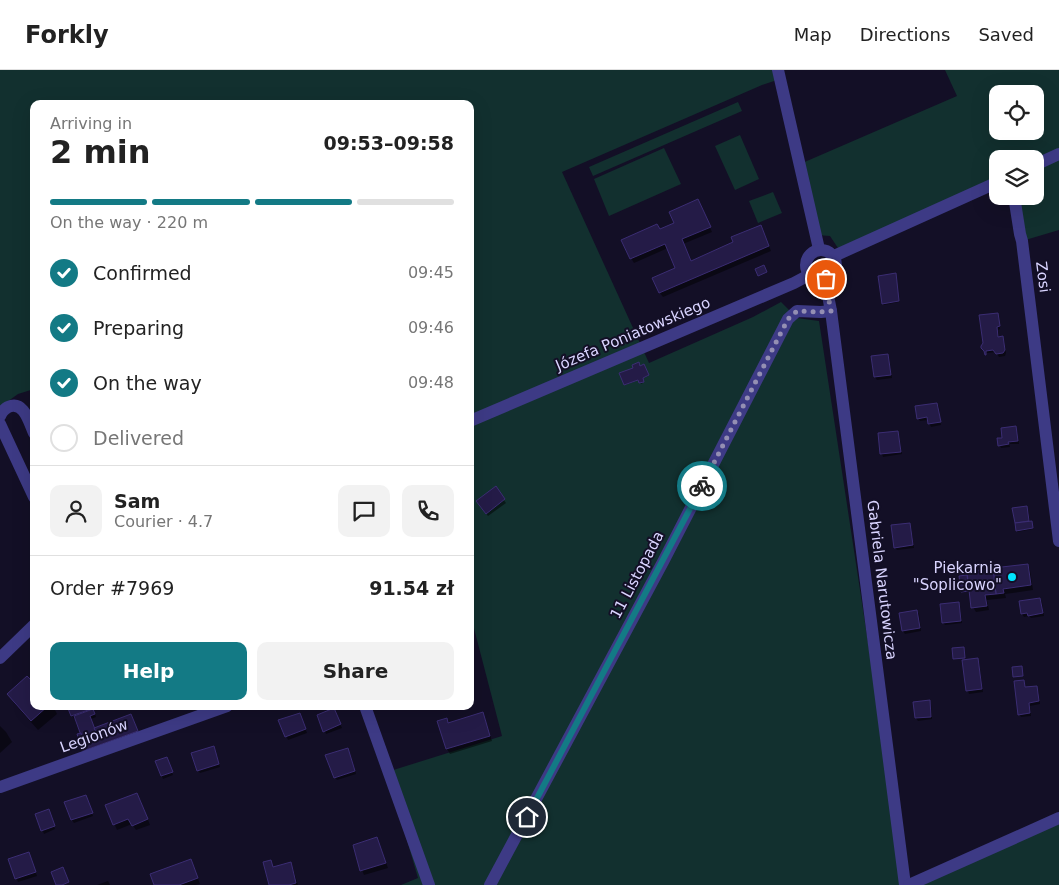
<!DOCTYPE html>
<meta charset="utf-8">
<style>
:root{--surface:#fff;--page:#f2f2f2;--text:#222;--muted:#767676;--line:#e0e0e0;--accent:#137a85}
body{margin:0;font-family:"DejaVu Sans",sans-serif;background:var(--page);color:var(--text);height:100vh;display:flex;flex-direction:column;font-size:19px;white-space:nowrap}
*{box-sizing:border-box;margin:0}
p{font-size:16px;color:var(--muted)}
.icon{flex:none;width:28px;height:28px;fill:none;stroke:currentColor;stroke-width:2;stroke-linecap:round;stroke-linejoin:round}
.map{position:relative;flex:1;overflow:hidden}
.drawer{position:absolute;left:30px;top:30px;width:444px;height:610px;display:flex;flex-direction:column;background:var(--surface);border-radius:10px;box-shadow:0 5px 20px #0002}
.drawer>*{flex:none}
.fabs{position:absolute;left:989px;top:15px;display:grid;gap:10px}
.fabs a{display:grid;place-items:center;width:55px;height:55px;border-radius:10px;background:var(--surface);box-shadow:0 5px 20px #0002;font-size:25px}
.pin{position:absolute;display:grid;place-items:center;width:42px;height:42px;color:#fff;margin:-21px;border:2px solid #fff;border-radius:50%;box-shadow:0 1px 5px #0007}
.courier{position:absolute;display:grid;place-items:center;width:50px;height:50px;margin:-25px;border:4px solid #137a85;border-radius:50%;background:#fff;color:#222;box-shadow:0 1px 6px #0007}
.overview em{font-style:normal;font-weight:600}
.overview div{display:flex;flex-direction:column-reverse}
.overview{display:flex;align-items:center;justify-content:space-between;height:85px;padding:0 20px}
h1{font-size:32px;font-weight:600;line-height:38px}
.bar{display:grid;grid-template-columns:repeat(4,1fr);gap:8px 5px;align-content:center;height:60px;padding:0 20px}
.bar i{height:6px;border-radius:4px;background:var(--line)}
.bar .current{background:var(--accent)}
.bar p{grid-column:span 4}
.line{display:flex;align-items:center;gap:12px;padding:0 20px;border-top:1px solid var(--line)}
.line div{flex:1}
.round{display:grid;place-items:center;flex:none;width:52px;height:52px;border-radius:10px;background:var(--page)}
ol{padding:0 20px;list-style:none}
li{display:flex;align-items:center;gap:15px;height:55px}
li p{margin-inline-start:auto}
li .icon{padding:5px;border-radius:50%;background:var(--accent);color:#fff;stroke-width:4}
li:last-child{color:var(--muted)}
li i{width:28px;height:28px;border:2px solid var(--line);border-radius:50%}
.primary-button{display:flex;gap:10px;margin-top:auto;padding:10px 20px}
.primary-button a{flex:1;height:58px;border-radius:10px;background:var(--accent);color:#fff;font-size:20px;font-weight:600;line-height:58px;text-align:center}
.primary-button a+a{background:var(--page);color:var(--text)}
header{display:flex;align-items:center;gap:30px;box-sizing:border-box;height:70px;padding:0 25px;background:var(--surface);border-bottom:1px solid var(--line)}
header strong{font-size:24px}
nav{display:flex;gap:28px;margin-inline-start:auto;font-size:18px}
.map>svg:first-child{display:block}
</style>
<header>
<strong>Forkly</strong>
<nav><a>Map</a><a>Directions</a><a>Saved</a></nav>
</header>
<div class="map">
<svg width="1059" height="815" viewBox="0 0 1059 815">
<rect width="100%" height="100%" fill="#130f26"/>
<g fill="#12302f" fill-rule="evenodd">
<path d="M0,0H778L780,9L762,15L562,102L649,293L753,247L781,232L797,248L819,251L905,815H401L418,808L387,702L502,666L470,543V34H34V319L18,324L0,337Z"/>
<path d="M945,0H1059V160L1022,171L1014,126H1035V89H998L997,112L842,184L830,166L817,165L800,94L957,26ZM998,24H1035V61H998Z"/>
<path d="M738,32L742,41L593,106L589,97Z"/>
<path d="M740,65L759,109L735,120L715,76Z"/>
<path d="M664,78L681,114L609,146L594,109Z"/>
<path d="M773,122L782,143L758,153L749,131Z"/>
<path d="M1059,748V815H909Z"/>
</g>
<g fill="#0007">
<path d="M700,136L712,162L683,174L691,192L763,162L771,181L663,227L660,223L677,198L668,178L634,193L631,188L660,160L675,153Z"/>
<path d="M896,206L899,232L884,235L883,234Z"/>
<path d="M999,247L1000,259L998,260L999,268L1003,267L1004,270L1006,283L1005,286L999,287L996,282L987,283L985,282Z"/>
<path d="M888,285L889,288L892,308L877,310L875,307L873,287Z"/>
<path d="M644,296L648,306L642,309L643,313L641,314L639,310L625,315L621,304Z"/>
<path d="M937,334L939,337L941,355L931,357L928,350L920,351L918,348Z"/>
<path d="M1016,358L1017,361L1019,374H1009L1010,377L1001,378L1000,375L1004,369Z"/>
<path d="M897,362L899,365L902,384L883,387L882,384L879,365Z"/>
<path d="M495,418L506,433L488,446L479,434Z"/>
<path d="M1026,437L1028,440L1030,452L1032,453L1033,459L1017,462L1014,439Z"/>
<path d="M909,454L911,457L914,478L897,480L895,477Z"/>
<path d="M1028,495L1030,500L1033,520L1005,524L1006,528L987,530L989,540L976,542L973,537L970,521L963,522L962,521L968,511Z"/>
<path d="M1040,529L1042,532L1044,546L1031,548L1029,546L1024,547L1022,544Z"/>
<path d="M959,533L960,536L962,553L945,555L943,552Z"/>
<path d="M917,541L919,544L921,561L905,564L903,561Z"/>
<path d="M977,589L979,592L983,622L969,624L968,621Z"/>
<path d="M1023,611L1025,618L1037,617L1038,620L1040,634L1030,636L1031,646L1021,647L1019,644Z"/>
<path d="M9,624L34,636H53L57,644L38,660L15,634Z"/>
<path d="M929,631L931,634L932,649L918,651L916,648Z"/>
<path d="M69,636H92L96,647L91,649L94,659L131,645L140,666L87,686L82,664L76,648L74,649Z"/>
<path d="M176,636H187L178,640Z"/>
<path d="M333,640L342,658L326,664L325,661Z"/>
<path d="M482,644L485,649L492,671L450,684L447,679L449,654Z"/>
<path d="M301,647L307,663L288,670L280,651Z"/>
<path d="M0,656L6,662L12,672L0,683Z"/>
<path d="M215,681L220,697L200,703L198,700Z"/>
<path d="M349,682L356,704L337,710L335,707Z"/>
<path d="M157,691H168L173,705L163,709Z"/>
<path d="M87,729L93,746L74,753L72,750Z"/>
<path d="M140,729L150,755L136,760L132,754L117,760L107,736Z"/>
<path d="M50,744L55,759L44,764L37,745Z"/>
<path d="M376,769L379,774L388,798L364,805L362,800Z"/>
<path d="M30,787L37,806L18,812L10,790Z"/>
<path d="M191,791L200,814L195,815H155Z"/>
<path d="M270,791L274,798L290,794L293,799L298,815H271Z"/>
<path d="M108,811L110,815H97Z"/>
</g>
<g fill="#241b47" stroke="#3b2d73">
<path d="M698,129L711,157L682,169L691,191L733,172L731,167L761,155L769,176L659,223L652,208L675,198L665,174L630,189L621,170L657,154L660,159L674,153L669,142Z"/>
<path d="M764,195L767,202L758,206L755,199Z"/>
<path d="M896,203L899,231L882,234L878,206Z"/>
<path d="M998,243L1000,256L997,257L998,267L1003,266L1005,280L1003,283L996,284L993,280L986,281V285H985L984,281L981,278V276L983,273L979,245Z"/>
<path d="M888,284L891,305L874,307L871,286Z"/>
<path d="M639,292L640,296L644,294L649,305L643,308L644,312L639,313L638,310L624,315L619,303L633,298L632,295Z"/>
<path d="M937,333L941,352L928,354L927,347L917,349L915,336Z"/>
<path d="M1016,356L1018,371L1008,372L1009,374L998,376L997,368H1002L1001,358Z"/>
<path d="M898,361L901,382L880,384L878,363Z"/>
<path d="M496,416L505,429L486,444L476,431Z"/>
<path d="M1027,436L1029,451L1015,453L1012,438Z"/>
<path d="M1032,451L1033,458L1016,461L1015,453Z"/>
<path d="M910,453L913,475L894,478L891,455Z"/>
<path d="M1028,494L1031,515L1003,519L1004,523L996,524L993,498Z"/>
<path d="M993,498L996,524L985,525L987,536L971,538L967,502Z"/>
<path d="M967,505L969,521L961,522L959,506Z"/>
<path d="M1040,528L1043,543L1028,546L1027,543L1021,544L1019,531Z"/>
<path d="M959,532L961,551L942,553L940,534Z"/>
<path d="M917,540L920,558L902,561L899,543Z"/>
<path d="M964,577L965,588L953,589L952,578Z"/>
<path d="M978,588L982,619L966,621L962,590Z"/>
<path d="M1022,596L1023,606L1013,607L1012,597Z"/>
<path d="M27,606L34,613V636H48L31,651L7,624Z"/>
<path d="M1024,610L1025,617L1037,616L1039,631L1029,633L1030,643L1018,645L1014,611Z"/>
<path d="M930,630L931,647L915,648L913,632Z"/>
<path d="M67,636H93L94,638L71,646Z"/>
<path d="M334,638L341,654L323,662L317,645Z"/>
<path d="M93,639L95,644L90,646L96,662L82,668L74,646Z"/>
<path d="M483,642L490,666L446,679L437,651L447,648L448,653Z"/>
<path d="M300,643L306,659L285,667L278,650Z"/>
<path d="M131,644L138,661L83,681L77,664L81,663L82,668L96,662L94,658Z"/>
<path d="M214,676L219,694L197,701L191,683Z"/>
<path d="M348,678L355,701L334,708L325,685Z"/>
<path d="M167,687L173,702L161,706L155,691Z"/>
<path d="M137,723L148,749L132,756L128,749L113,755L105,735Z"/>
<path d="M86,725L93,743L71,750L64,732Z"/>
<path d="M49,739L55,756L41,761L35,744Z"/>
<path d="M377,767L386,793L360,801L353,775Z"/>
<path d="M29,782L36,802L15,809L8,789Z"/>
<path d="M191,789L198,808L179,815H154L150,804Z"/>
<path d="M271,790L273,797L291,792L296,813L289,815H269L263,792Z"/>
<path d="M63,797L69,812L62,815H56L51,802Z"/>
</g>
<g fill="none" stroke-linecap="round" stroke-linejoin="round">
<g stroke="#3d3a85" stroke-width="12">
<path d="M778,0L819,179"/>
<path d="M1035,95L1059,84"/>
<path d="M1014,126L1020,164L1022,171L1059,471"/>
<circle cx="821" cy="195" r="15"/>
<path d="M834,186L998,112"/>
<path d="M825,210L831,241L905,815"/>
<path d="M0,346C2,342 3,340 8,337C24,330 29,352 34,363"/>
<path d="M470,351L794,213L809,205"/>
<path d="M0,354L34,427"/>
<path d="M0,588L34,555"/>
<path d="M365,636L429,815"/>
<path d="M0,717L227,636"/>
<path d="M490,815L664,490L788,249L797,241L821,242L831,241"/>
<path d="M909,815L1059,748"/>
</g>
</g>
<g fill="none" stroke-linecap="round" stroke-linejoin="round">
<path stroke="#948fb3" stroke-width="5" stroke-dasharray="0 9" d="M702,416L788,249L797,241L820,242L831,241L825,210L826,209"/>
<path stroke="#137a85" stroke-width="6" d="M527,747L702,416"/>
</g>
<circle fill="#00e5ff" stroke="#130f26" stroke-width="2" cx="1012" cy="507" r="5"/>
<g text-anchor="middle" stroke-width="4" stroke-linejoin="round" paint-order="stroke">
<g font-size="15" fill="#d9d4ff" stroke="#130f26">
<text transform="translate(1043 207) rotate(83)" y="5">Zosi</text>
<text transform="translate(633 264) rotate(-23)" y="5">Józefa Poniatowskiego</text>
<text transform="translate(637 505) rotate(-62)" y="5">11 Listopada</text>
<text transform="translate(882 510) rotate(83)" y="5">Gabriela Narutowicza</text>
<text transform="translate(94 666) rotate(-20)" y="5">Legionów</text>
</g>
<g font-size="15" fill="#d9d4ff" stroke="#130f26" text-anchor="end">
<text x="1002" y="503">Piekarnia<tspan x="1002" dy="17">"Soplicowo"</tspan></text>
</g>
</g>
</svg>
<div class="fabs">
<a><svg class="icon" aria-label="locate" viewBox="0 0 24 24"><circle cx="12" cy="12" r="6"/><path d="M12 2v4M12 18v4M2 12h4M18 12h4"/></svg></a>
<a><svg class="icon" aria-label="layers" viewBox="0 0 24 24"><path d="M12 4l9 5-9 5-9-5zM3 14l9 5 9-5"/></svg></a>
</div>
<div class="pin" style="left:826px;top:209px;background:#ea580c"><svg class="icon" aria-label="bag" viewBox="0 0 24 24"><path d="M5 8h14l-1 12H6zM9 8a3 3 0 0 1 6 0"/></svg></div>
<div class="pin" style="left:527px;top:747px;background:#1f2937"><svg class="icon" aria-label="home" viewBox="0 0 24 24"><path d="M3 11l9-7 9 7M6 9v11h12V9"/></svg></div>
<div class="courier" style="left:702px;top:416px"><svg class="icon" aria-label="bike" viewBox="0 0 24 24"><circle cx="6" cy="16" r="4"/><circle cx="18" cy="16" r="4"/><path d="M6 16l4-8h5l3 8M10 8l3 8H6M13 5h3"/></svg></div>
<section class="drawer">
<div class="overview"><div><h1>2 min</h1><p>Arriving in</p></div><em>09:53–09:58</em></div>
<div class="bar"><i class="current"></i><i class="current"></i><i class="current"></i><i></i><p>On the way · 220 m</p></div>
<ol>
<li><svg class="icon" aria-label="check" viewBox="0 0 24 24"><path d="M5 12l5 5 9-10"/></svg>Confirmed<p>09:45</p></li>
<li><svg class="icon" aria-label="check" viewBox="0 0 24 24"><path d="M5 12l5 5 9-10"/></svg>Preparing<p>09:46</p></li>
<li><svg class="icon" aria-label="check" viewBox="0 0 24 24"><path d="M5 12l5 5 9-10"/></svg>On the way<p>09:48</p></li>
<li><i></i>Delivered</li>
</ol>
<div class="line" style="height:90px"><a class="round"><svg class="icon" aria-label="person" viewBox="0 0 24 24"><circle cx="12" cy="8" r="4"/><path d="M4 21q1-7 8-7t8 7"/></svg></a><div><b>Sam</b><p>Courier · 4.7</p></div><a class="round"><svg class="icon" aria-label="chat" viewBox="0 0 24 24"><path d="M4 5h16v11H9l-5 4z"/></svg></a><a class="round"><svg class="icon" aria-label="phone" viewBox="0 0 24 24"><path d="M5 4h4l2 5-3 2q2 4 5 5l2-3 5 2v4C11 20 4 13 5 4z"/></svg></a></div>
<div class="line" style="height:65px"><div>Order #7969</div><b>91.54 zł</b></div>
<div class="primary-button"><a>Help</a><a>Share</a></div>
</section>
</div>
